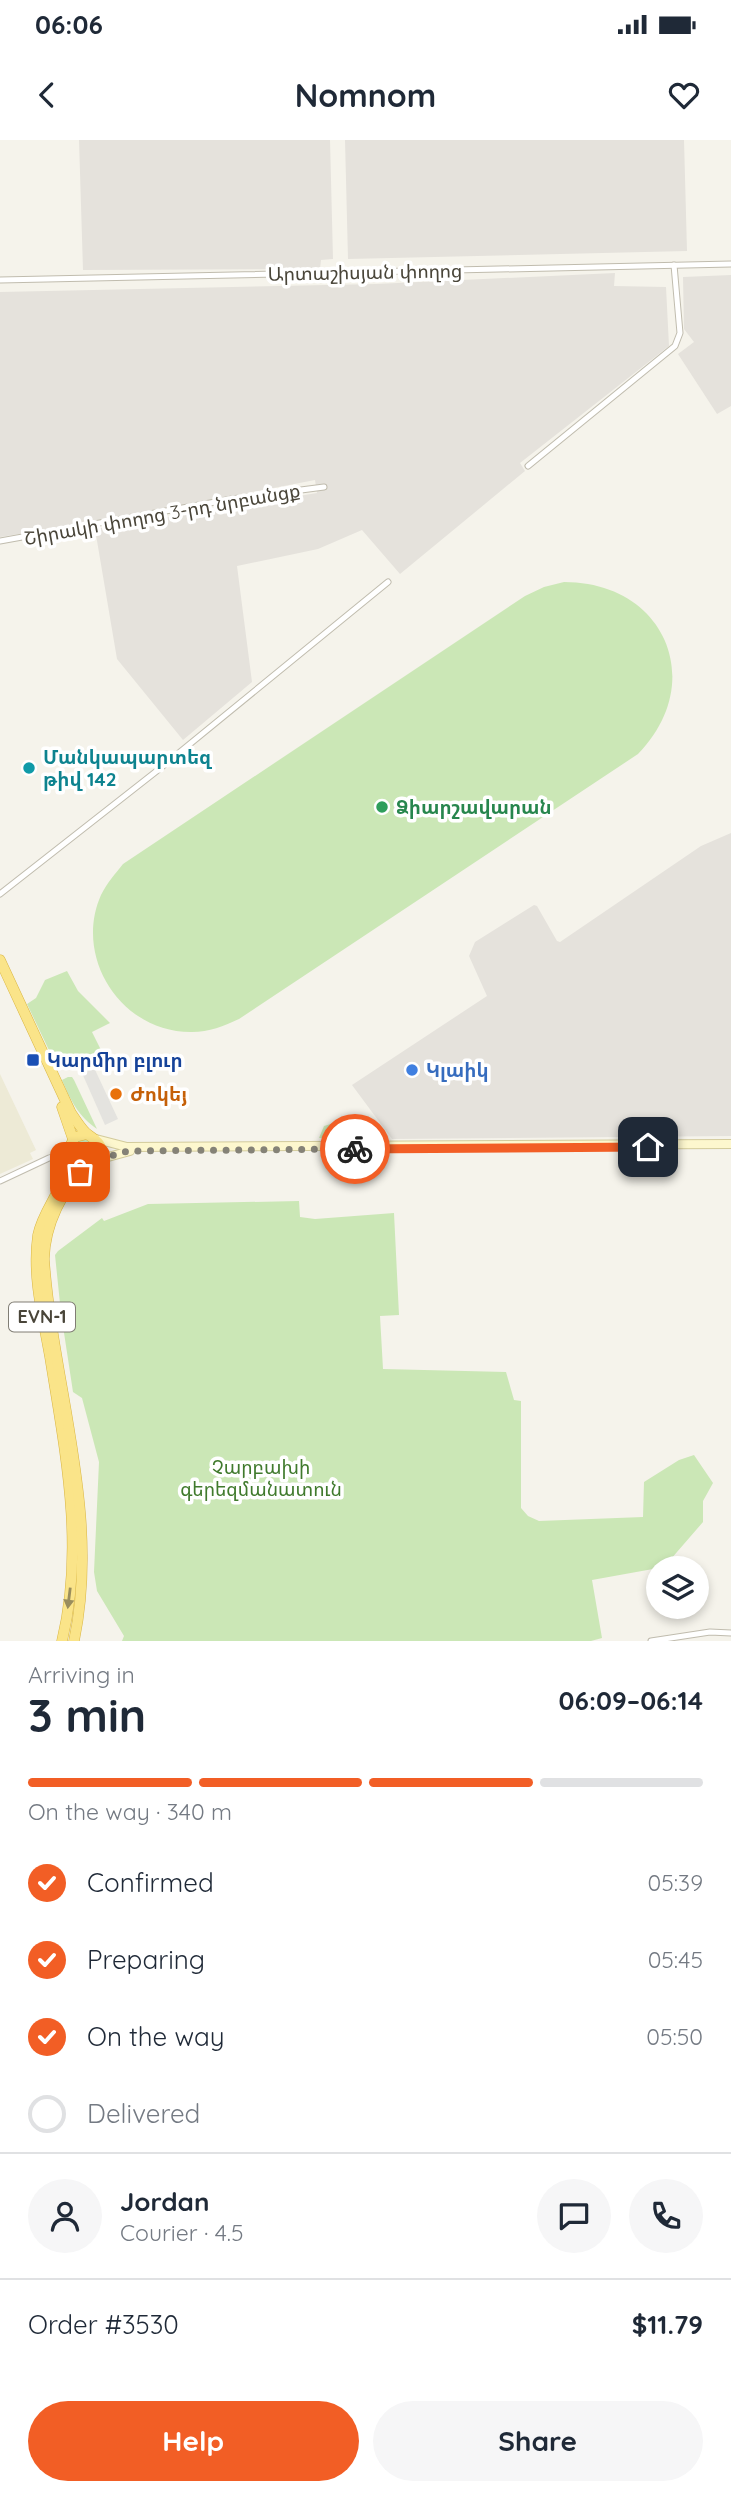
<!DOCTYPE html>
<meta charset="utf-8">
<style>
:root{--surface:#fff;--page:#f6f6f7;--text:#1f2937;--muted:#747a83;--line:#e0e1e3;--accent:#f25e25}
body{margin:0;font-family:Quicksand,"Noto Sans Armenian",sans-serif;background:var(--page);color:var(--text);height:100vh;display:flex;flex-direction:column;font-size:26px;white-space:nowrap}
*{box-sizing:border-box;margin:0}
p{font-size:23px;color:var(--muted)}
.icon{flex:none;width:38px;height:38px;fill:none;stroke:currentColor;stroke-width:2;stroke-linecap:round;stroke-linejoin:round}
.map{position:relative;height:1501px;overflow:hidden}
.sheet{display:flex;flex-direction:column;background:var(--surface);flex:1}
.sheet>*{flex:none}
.fabs{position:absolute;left:646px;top:1416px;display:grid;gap:14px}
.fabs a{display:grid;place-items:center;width:63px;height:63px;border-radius:50%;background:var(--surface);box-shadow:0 4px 10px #0003;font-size:35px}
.pin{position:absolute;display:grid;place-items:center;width:60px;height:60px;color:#fff;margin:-30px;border-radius:14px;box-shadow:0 4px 10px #0006}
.courier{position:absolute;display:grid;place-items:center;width:70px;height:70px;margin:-35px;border:5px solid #f25e25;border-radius:50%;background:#fff;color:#222;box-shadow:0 2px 9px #0007}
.overview em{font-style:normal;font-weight:700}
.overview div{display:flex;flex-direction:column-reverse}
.overview{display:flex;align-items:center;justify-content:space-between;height:119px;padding:0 28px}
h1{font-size:46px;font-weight:700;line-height:52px}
.bar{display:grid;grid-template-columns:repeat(4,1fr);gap:10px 7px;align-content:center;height:84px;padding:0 28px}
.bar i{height:9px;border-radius:5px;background:var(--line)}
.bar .selected{background:var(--accent)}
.bar p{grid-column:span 4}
.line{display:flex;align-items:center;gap:18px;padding:0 28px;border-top:2px solid var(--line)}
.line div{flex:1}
.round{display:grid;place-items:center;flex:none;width:74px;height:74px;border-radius:37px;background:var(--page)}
ol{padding:0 28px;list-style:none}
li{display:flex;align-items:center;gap:21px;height:77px}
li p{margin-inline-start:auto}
li .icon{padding:7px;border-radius:50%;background:var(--accent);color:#fff;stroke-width:4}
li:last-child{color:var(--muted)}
li i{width:38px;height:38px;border:4px solid var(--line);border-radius:50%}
.button{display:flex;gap:14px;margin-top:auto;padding:14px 28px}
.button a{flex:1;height:80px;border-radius:42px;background:var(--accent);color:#fff;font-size:28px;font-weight:700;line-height:80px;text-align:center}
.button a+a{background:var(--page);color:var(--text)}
.status{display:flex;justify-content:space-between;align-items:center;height:49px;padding:0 35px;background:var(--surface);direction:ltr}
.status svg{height:19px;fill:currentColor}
header{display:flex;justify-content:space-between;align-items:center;height:91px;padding:0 28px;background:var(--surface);font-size:32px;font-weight:700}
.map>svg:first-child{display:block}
</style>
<div class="status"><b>06:06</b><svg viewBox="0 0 49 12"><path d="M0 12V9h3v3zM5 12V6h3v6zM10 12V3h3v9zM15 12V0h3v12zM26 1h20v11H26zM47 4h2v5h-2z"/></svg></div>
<header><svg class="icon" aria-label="back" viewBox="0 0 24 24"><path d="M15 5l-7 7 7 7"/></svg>Nomnom<svg class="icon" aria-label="heart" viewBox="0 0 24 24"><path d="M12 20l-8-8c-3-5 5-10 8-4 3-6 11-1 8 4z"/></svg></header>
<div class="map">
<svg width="731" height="1501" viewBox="0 0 731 1501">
<rect width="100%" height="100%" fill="#f5f3eb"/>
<g fill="#e5e2dc">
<path d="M79,0H330L333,119L321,120L320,129L83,130Z"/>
<path d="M345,0H684L687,111L348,119Z"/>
<path d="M615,133L614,146L666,147L669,206L520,323L525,331L400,434L362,390L318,409L237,426L252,542L183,600L117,519L95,389L317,353L315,340L111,379L0,397V152L376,144Z"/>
<path d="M731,135V266L717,274L678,214L694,202L684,189L683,137Z"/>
<path d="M731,693V996L392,999L352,945L487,856L469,816L475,802L534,765L537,766L557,801L560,802L701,706Z"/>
</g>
<path fill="#edead6" d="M0,934L36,1010L30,1013L33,1019L0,1034Z"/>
<g fill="#cbe7b6">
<path d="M564,442C665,442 708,542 638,614L239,879C224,886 209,892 192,892C122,893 73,818 101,755C107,743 115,734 123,724L525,456L544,447Z"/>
<path d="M67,831L78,851L110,883L92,892L101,910L58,929L27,864L36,858L45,840Z"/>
<path d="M68,937H72L74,940L97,989C78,976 71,961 62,940Z"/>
<path d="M340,981L350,984L359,999L319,998L324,986Z"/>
<circle cx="85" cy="1010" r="11"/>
<path d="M299,1061L300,1077L315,1079L394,1073L399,1175L380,1176L383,1229L506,1232L514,1260L521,1261V1368L528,1376L539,1381L643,1377L644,1342L679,1320L694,1315L713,1343L703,1361V1382L664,1427L592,1440L602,1498L591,1501H122L124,1496L97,1451L94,1432L99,1322L82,1258L73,1252L61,1173L55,1115L58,1111L102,1078L104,1081L148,1064Z"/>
</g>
<path fill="#e4e3df" d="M90,919L118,979L105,985L78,924Z"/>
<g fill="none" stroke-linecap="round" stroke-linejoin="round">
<g stroke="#c0bcae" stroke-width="7">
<g id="minor">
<path d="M0,140L731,124"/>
<path d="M528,326L675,206L680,193L674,125"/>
<path d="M0,401L232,359L324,347"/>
<path d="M0,754L158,630L388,442"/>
<path d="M0,1041L49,1018L69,1012"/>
<path d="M651,1501L710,1492L731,1493"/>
</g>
</g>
<g stroke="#d3cb9c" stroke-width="10">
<g id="secondary">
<path d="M96,999L127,1007L731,1004"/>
<path d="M97,1020L130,1011"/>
</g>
</g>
<g stroke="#d9b542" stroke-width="11">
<g id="trunk">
<path d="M0,820L71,973C75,979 80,987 85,992C96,1002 106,1002 97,1020L84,1026L72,1019L69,1008L75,997L87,994"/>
<path d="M62,967L73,999"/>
<path d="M62,1501C85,1406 65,1311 50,1217C43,1177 32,1136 38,1095C42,1075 54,1061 62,1042C65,1034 67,1025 71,1017"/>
<path d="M74,1501C101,1373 53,1247 44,1119C45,1084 62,1050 87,1026"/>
</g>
</g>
<use href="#minor" stroke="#fff" stroke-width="5"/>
<use href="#secondary" stroke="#fdf7ce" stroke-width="8"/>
<use href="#trunk" stroke="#fae489" stroke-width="10"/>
</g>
<defs><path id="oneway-solid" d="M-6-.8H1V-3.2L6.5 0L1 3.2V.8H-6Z" transform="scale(1.75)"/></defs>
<use fill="#998d5d" href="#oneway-solid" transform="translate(69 1458) rotate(97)"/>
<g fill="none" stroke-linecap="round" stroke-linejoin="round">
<path stroke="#858277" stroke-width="7" stroke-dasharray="0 12.6" d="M80,1032L97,1020L128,1011L355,1009"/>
<path stroke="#f25e25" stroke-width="9" d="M355,1009L648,1007"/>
</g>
<circle fill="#0f9aa8" stroke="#fff" stroke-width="2.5" cx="29" cy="628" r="7"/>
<circle fill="#2e9e5b" stroke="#fff" stroke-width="2.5" cx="382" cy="667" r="7"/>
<rect fill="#1a4fb4" stroke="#fff" stroke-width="2.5" x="26" y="913" width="14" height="14" rx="3.5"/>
<circle fill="#3f7fe0" stroke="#fff" stroke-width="2.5" cx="412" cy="930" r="7"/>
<circle fill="#e8710a" stroke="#fff" stroke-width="2.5" cx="116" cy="954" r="7"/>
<g text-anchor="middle" stroke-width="7" stroke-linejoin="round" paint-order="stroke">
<rect fill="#fff" stroke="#807d74" stroke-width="2" x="9" y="1162.5" width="66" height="29" rx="5"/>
<g font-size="18" font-weight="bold" fill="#494539">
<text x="42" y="1183">EVN-1</text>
</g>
<g font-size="19" fill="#494539" stroke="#fff">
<text transform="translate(365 132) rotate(-1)" y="7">Արտաշիսյան փողոց</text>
<text transform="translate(162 374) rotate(-10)" y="7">Շիրակի փողոց 3-րդ նրբանցք</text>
</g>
<g font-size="19" font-weight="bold" fill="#0d838f" stroke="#fff" text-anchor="start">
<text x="43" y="624">Մանկապարտեզ<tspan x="43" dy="22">թիվ 142</tspan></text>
</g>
<g font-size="19" font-weight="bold" fill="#27864d" stroke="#fff" text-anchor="start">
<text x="396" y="674">Ձիարշավարան</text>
</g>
<g font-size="19" font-weight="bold" fill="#164399" stroke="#fff" text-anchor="start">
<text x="47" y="927">Կարմիր բլուր</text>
</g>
<g font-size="19" font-weight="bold" fill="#366cbe" stroke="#fff" text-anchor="start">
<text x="426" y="937">Կլաիկ</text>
</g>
<g font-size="19" font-weight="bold" fill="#c56008" stroke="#fff" text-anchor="start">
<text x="130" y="961">Ժոկեյ</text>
</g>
<g font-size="19" fill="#407a2d" stroke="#fff">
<text x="261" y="1334">Չարբախի<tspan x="261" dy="22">գերեզմանատուն</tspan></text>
</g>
</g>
</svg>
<div class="fabs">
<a><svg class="icon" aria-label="layers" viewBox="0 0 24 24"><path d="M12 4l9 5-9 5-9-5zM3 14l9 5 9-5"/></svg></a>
</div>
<div class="pin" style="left:80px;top:1032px;background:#ea580c"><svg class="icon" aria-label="bag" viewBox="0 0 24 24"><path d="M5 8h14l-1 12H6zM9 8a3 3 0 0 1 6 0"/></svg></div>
<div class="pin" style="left:648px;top:1007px;background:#1f2937"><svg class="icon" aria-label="home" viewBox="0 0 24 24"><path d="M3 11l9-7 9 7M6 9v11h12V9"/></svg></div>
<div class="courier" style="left:355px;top:1009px"><svg class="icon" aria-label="bike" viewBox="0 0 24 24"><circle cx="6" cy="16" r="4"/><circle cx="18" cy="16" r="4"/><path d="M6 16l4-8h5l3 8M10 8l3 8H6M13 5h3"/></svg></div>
</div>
<section class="sheet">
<div class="overview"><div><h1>3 min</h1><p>Arriving in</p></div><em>06:09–06:14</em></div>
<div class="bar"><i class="selected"></i><i class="selected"></i><i class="selected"></i><i></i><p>On the way · 340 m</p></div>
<ol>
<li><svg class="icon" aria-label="check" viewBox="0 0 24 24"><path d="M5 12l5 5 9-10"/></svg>Confirmed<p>05:39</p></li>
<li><svg class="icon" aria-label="check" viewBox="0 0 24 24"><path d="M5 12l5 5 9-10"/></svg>Preparing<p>05:45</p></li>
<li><svg class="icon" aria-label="check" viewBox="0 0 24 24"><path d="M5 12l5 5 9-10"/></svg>On the way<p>05:50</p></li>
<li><i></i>Delivered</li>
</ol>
<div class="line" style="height:126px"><a class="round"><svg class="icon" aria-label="person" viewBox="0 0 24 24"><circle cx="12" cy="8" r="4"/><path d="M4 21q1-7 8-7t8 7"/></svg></a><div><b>Jordan</b><p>Courier · 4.5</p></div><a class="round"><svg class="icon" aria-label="chat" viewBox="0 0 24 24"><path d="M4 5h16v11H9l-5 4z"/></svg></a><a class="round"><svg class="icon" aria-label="phone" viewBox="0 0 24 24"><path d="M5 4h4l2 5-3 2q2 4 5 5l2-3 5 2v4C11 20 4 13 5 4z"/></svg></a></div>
<div class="line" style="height:91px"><div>Order #3530</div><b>$11.79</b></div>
<div class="button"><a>Help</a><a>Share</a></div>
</section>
